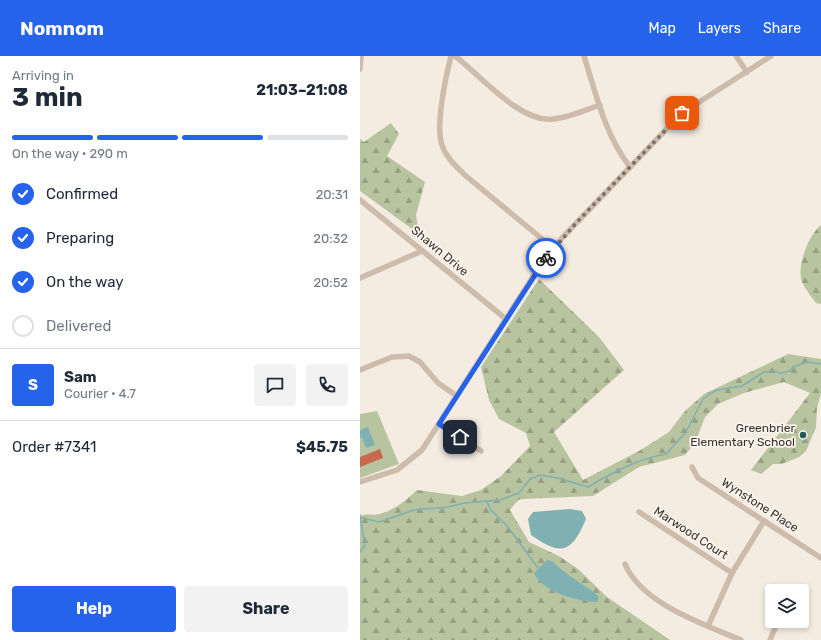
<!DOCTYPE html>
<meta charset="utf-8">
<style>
:root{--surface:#fff;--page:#f2f2f3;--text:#1f2937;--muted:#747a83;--line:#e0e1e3;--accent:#2563eb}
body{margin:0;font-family:Rubik,sans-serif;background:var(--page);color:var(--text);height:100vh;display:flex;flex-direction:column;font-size:15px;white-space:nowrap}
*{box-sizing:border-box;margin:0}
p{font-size:13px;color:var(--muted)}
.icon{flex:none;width:22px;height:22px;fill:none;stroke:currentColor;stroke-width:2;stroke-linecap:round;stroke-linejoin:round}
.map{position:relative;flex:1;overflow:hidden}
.drawer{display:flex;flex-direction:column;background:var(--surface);width:360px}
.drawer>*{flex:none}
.fabs{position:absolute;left:405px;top:528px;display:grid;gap:8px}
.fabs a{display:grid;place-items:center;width:44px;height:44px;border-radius:4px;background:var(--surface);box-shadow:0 2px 6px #0003;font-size:20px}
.pin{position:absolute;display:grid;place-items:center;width:34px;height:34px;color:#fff;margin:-17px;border-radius:8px;box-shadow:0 2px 6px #0006}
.courier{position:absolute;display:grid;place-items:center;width:40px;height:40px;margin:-20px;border:3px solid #2563eb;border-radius:50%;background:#fff;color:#222;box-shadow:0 1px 5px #0007}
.summary em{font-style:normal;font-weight:700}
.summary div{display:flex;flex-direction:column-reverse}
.summary{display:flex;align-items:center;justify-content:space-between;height:68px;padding:0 12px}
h1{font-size:26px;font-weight:700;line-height:30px}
.bar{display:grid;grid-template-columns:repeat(4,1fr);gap:6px 4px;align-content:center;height:48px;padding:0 12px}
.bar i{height:5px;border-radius:3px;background:var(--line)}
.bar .selected{background:var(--accent)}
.bar p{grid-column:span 4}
.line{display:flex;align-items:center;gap:10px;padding:0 12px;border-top:1px solid var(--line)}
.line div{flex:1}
.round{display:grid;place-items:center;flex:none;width:42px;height:42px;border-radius:4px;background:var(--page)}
ol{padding:0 12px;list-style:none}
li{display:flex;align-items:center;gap:12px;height:44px}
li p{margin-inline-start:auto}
li .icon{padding:4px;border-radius:50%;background:var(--accent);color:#fff;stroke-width:4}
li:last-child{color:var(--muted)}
li i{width:22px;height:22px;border:2px solid var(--line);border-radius:50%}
.primary-button{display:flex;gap:8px;margin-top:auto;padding:8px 12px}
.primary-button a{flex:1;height:46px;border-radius:4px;background:var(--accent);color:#fff;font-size:16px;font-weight:700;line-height:46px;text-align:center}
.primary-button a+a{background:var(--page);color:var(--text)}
header{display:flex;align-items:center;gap:24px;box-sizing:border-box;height:56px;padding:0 20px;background:var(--accent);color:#fff}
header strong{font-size:19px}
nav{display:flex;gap:22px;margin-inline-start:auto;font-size:14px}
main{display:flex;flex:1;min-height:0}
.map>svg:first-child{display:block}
</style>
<header>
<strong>Nomnom</strong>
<nav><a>Map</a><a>Layers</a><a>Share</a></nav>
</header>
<main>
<section class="drawer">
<div class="summary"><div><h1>3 min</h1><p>Arriving in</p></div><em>21:03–21:08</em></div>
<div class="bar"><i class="selected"></i><i class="selected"></i><i class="selected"></i><i></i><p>On the way · 290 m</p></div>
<ol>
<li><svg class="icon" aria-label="check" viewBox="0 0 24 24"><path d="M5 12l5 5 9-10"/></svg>Confirmed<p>20:31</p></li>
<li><svg class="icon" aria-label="check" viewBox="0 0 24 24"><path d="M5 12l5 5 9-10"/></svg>Preparing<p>20:32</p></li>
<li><svg class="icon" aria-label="check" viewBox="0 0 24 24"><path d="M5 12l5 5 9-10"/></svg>On the way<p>20:52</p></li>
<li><i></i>Delivered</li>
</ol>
<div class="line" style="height:72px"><b class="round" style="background:var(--accent);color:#fff">S</b><div><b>Sam</b><p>Courier · 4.7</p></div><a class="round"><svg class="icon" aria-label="chat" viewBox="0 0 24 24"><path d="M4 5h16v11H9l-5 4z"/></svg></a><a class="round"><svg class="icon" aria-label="phone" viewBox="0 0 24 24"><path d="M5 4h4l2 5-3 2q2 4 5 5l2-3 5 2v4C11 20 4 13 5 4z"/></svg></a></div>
<div class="line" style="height:52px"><div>Order #7341</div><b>$45.75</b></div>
<div class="primary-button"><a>Help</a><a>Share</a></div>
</section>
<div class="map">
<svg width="461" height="584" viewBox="0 0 461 584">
<defs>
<pattern id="forest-firs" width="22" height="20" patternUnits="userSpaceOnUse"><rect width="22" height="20" fill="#b8c4a0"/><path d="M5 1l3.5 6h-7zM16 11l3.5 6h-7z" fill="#97a083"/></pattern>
</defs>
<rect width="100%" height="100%" fill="#f4ebe1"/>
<path fill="#b8c4a0" d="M17,355L39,408L0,422V358Z"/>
<g fill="url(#forest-firs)">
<path d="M31,67L39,78L27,100L65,126L56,159L59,178L0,135V83L4,86Z"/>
<path d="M461,169V248L456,247C451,240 445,233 442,226C436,211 449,178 461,169Z"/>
<path d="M179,223L239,281L264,314L194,376L223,424L279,395L309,376L325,355L344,338L428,298L461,303V337L457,352L456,371L446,395L439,401L422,408H413L401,418L391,414L450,337L424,326L384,337L358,348L345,361L335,387L325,399L279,411L233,440L163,443L158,444L150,454L169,486L199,500L218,513L247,541L310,584H0V460C7,457 12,460 19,458C35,454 45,445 57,434L102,440L121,434L141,420L170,390L166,377L139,363L129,344L121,311Z"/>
</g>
<g fill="#7fb0b2">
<path d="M8,371L15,389L6,392L2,381L0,382V374Z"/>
<path d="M210,453L222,455L226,463C211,498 201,500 171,479L168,463L173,456Z"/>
<path d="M187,504L192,505C205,519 223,527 238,540V546C219,546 182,536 174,517Z"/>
</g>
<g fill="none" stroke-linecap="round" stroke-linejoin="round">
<g stroke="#7fb0b2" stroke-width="1.5">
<path d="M127,446L131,454L148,471L178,512"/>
<path d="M0,459L5,489L0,496"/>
<path d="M2,462L19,466L54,454L88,451L105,447L140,444L159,437L170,423L180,419L198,422L228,431C253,416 278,403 306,398L326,376L343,343L350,338L357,334L382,330L404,316L413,315L421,317L430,315L433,311L447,306L461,308"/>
</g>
</g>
<path fill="#c8694b" d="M20,393L23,402L0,411V401Z"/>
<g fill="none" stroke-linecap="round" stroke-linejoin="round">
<g stroke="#cdbbac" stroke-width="5.5">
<path d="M91,0C86,20 75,70 82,89C86,102 97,111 106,120L193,192"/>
<path d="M95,0C120,19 160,67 193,63C208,62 225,54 240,49"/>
<path d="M224,0C236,38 245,79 270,111"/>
<path d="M376,0L387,16"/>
<path d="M0,13L1,0"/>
<path d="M0,144L146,263"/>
<path d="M0,222L62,195"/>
<path d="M0,314L32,301L49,300L60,306L78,327L97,340"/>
<path d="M79,368L121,395"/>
<path d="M332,411L338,422L461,502"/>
<path d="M0,426L37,414L62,394L174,219L202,182L322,57L411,0"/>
<path d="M279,456L372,517"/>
<path d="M265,508C282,548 343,568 381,584"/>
<path d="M348,570L372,517L404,465"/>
<path d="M410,584L418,565"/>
</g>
</g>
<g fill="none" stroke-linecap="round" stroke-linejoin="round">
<path stroke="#7c716b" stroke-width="4" stroke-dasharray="0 7.2" d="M186,202L216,167L322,57"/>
<path stroke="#2563eb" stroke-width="5" d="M100,381L79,368L186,202"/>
</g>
<circle fill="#1f5a5e" stroke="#fbf5ee" stroke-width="1.5" cx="443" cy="379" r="4"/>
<g text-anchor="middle" stroke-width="3.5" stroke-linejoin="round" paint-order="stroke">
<g font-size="12" fill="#3b302b" stroke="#fbf5ee">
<text transform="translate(80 195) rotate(40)" y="4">Shawn Drive</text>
<text transform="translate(400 449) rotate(33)" y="4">Wynstone Place</text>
<text transform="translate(331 477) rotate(33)" y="4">Marwood Court</text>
</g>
<g font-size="12" fill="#3b302b" stroke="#fbf5ee" text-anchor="end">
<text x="435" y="376">Greenbrier<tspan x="435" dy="14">Elementary School</tspan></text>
</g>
</g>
</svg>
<div class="fabs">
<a><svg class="icon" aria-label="layers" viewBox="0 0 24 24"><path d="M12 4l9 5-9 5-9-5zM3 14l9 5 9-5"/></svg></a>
</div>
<div class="pin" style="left:322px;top:57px;background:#ea580c"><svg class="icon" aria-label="bag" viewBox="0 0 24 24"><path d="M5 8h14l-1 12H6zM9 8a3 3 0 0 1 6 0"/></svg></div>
<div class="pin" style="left:100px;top:381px;background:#1f2937"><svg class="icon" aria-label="home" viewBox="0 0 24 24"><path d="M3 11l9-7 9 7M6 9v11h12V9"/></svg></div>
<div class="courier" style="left:186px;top:202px"><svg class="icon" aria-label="bike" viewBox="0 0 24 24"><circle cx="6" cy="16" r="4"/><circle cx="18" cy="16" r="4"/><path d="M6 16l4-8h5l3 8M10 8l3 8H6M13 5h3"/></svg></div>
</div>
</main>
